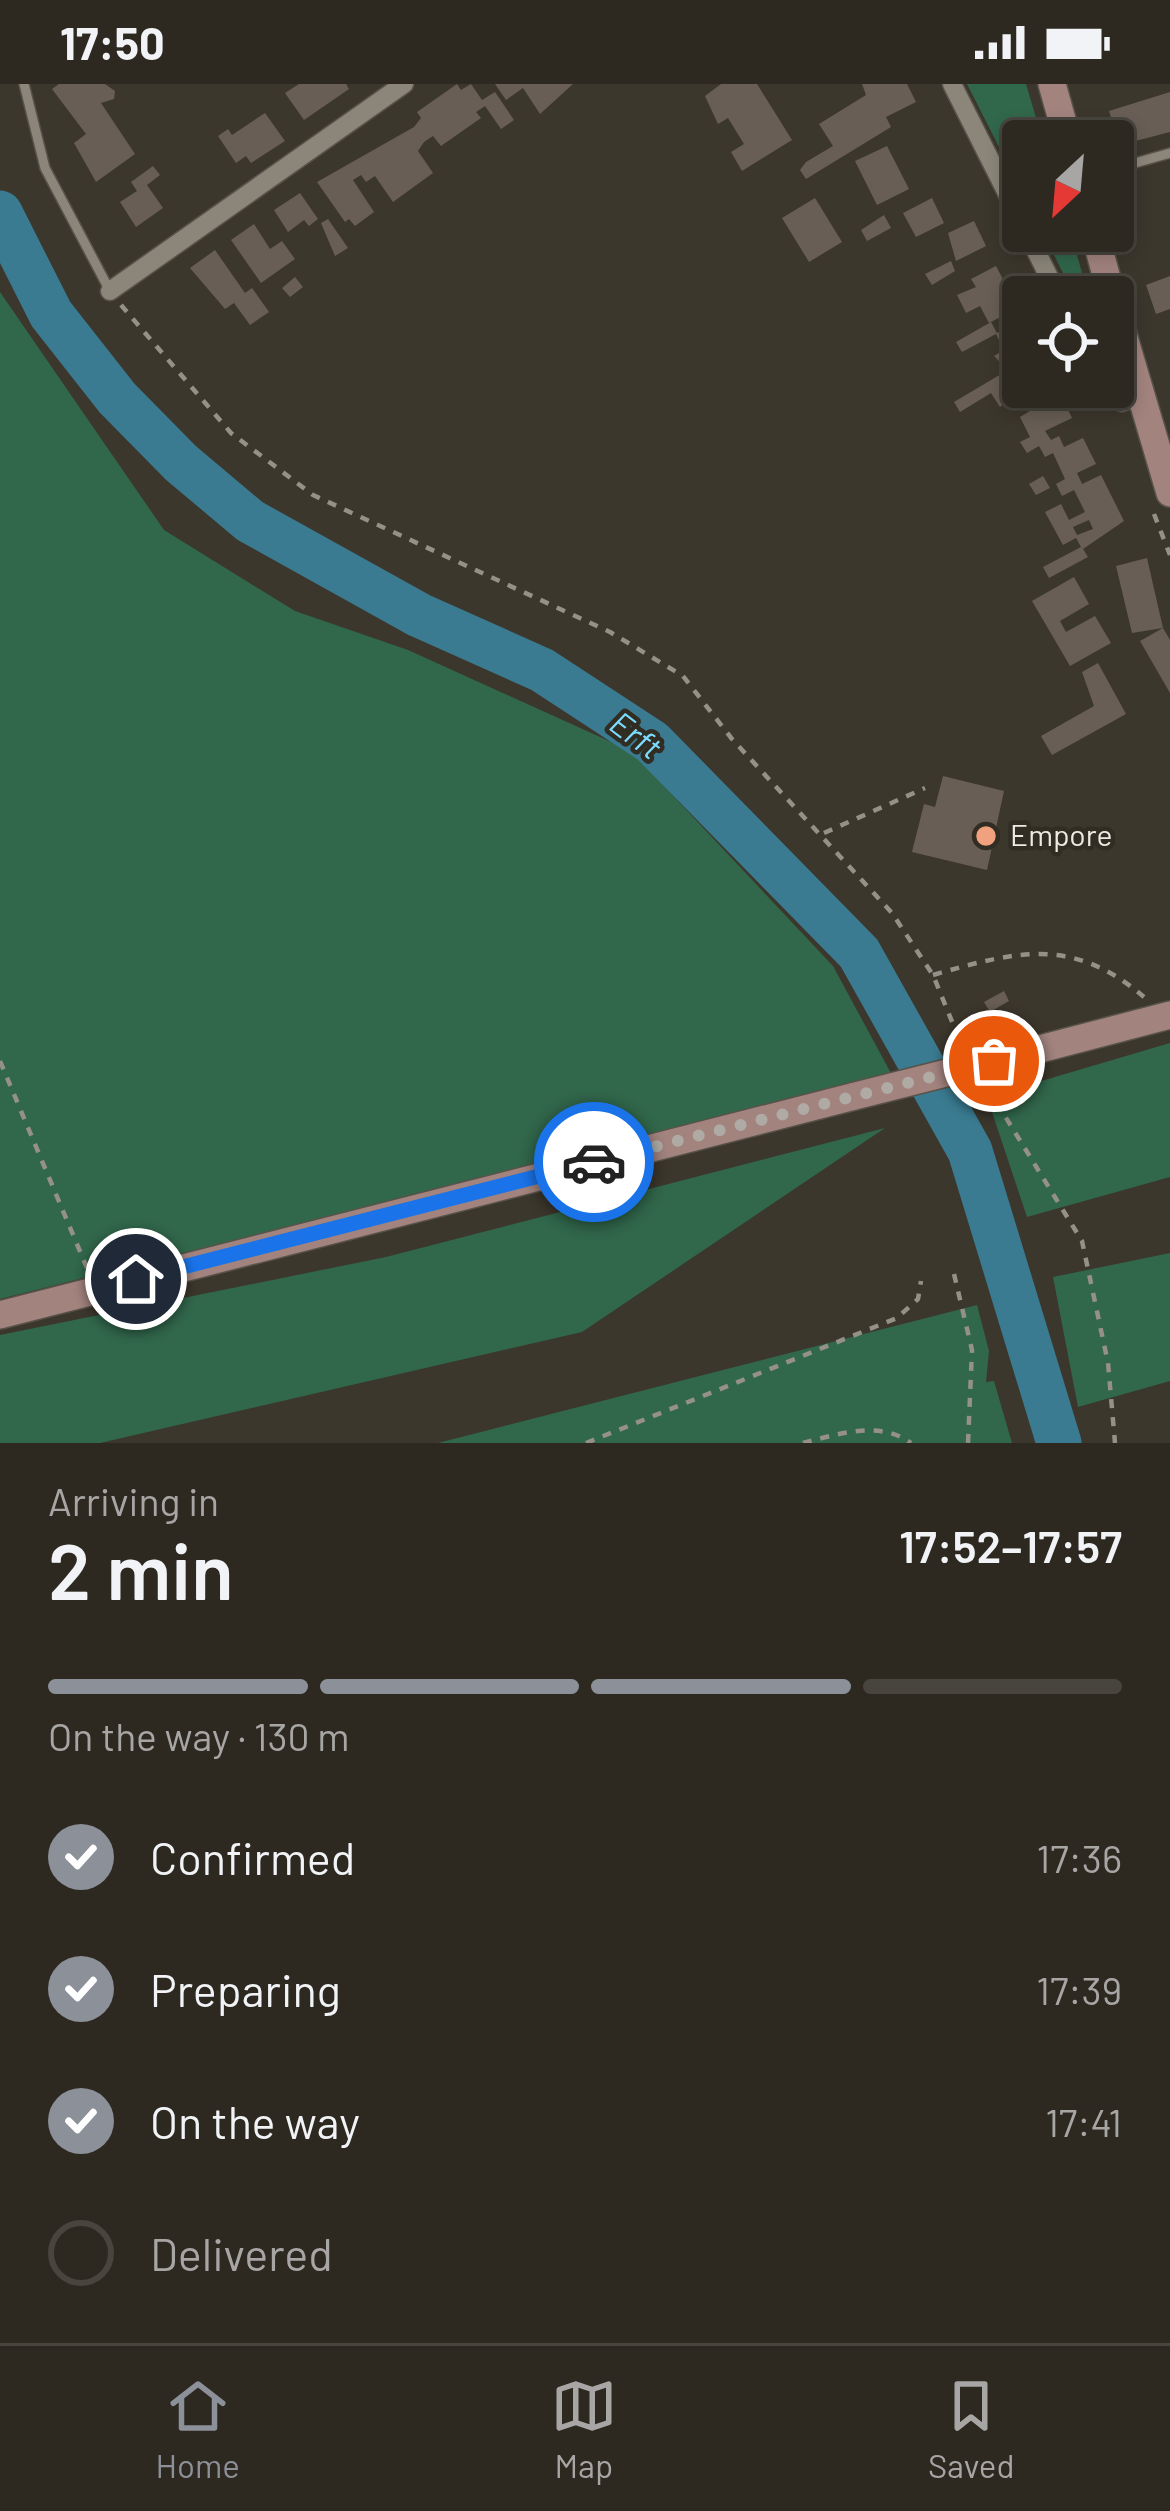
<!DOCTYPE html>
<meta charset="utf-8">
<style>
:root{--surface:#2d2921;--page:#35312a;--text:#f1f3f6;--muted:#a7a6a5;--line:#48453f;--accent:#8c9099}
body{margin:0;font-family:Barlow,sans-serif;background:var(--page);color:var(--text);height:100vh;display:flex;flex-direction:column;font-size:45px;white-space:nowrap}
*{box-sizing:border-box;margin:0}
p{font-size:39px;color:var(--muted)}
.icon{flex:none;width:66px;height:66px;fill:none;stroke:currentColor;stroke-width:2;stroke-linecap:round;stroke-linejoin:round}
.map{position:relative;height:1359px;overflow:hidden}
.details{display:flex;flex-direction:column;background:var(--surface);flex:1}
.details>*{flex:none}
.needle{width:78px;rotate:206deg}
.fabs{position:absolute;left:1002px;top:36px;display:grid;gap:24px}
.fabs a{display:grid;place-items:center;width:132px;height:132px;border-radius:12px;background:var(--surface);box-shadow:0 6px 18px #0003,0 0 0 3px var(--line);font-size:60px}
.pin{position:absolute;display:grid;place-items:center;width:102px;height:102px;color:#fff;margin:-51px;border:6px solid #fff;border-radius:50%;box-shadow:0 3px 12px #0007}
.courier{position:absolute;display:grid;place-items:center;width:120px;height:120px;margin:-60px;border:9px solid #1a73e8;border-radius:50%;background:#fff;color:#222;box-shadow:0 3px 15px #0007}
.overview em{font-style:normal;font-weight:600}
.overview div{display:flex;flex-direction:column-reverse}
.overview{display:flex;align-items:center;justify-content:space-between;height:204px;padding:0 48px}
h1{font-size:78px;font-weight:600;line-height:90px}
.bar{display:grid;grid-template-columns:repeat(4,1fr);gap:18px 12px;align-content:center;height:144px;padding:0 48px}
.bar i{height:15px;border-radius:9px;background:var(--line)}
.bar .current{background:var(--accent)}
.bar p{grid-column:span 4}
ol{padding:0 48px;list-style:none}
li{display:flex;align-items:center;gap:36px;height:132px}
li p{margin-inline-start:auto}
li .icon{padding:12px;border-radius:50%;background:var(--accent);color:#fff;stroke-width:4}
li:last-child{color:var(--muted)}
li i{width:66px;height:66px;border:6px solid var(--line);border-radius:50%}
.status{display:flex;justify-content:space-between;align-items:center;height:84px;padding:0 60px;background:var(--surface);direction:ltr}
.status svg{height:33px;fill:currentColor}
.menu{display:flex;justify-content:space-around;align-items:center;height:168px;border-top:3px solid var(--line);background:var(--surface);font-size:33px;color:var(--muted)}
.menu a{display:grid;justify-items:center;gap:6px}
.menu .current{color:var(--accent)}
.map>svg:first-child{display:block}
</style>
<div class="status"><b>17:50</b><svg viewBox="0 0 49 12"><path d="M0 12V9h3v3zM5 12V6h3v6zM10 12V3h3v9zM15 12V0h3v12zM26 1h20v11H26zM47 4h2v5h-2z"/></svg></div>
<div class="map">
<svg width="1170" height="1359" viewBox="0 0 1170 1359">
<rect width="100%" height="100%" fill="#3c372c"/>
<g fill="#31674b">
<path d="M967,0H1026L1043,57H1023V110Z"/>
<path d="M1042,147H1070L1089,213H1075Z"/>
<path d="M0,208L164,446L295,527L408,566L631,667L833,882L892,991L0,1215Z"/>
<path d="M1170,959V1093L1027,1133L987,1013Z"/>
<path d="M885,1044L582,1248L100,1359H0V1251L386,1173Z"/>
<path d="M1170,1169V1297L1078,1323L1053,1193Z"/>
<path d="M977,1221L989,1267L986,1298L994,1297L1012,1359H438Z"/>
</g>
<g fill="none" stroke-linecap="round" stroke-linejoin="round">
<path stroke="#3a7b91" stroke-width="45" d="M0,129L51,230L117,314L181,379L250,437L419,531L542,586L652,658L859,869L970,1067L1059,1359"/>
</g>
<g fill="#685e55" fill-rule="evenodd">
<path d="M59,0H105L115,7L114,15L101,19L135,70L96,98L74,59L86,50L52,5Z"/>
<path d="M299,0H346L349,5L304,36L285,9Z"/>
<path d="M457,0L461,6L471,0L482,16L495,8L514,36L501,45L485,22L476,28L481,34L441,62L433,52L424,58L418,67L433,89L393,118L375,92L366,98L361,91L353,96L374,128L355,142L349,135L345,138L317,98L414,43L421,34L417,28Z"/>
<path d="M495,0H573L540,30L523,4L506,16Z"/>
<path d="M721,0H757L792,56L742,87L731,68L744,60L728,34L718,40L705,12Z"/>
<path d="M862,0H907L916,18L886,33L891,43L806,95L800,86L806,78L833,62L819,40L866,11Z"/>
<path d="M1170,8V48L1120,61L1109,27Z"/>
<path d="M265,29L285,57L251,79L246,72L236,79L218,52L228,45L232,51Z"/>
<path d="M887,62L909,105L877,121L855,77Z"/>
<path d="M153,82L160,91L147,101L163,124L136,143L120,118L137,107L131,98Z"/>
<path d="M300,109L318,135L309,142L304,136L288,148L274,126Z"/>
<path d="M815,114L842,158L809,178L782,134Z"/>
<path d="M932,114L944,139L916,153L903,129Z"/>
<path d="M884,131L891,144L867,157L861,146Z"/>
<path d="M328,135L348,164L335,172L321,139Z"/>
<path d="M974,137L986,162L956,177L948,149Z"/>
<path d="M254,140L270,165L282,157L295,175L261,199L231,156Z"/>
<path d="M215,166L245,209L252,204L269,228L250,241L234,219L225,225L190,184Z"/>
<path d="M951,177L955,187L932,201L925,190Z"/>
<path d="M996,182L1018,224L989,239L980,222L966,229L957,211L976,203L971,195Z"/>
<path d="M1170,192V225L1156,230L1146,201Z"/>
<path d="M295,193L303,203L290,213L282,204Z"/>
<path d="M1023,236V277L1015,281L1023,303H1057L1072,334L1045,347L1051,356L1059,352L1064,363L1083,354L1096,380L1077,389L1082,400L1101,391L1124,437L1083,465L1088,473L1049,494L1043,483L1081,463L1076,454L1063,461L1045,428L1061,420L1069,436L1085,428L1074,406L1062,412L1056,400L1065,395L1053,369L1045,373L1039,362L1027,369L1020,358L1030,353L1020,333L1035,324L1030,314L1023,317L1018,307L1000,323L991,309L960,328L954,318L1008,286L994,272L1004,266L996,250L962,268L956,258L991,238L997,249ZM1089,436L1093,445L1077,451L1073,443Z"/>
<path d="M1043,392L1050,404L1036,411L1029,400Z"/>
<path d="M1147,474L1163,544L1132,549L1116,482Z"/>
<path d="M1074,493L1089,520L1060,537L1066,548L1095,532L1111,559L1070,582L1032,517Z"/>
<path d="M1163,544L1170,556V609L1140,557Z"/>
<path d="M1098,579L1126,630L1052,671L1041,652L1094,622L1082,588Z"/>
<path d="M943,692L1004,707L987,786L912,768L924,720L935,723Z"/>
<path d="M1004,907L1009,917L990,928L984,918Z"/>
</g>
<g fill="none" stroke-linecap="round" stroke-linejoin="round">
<g stroke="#58534a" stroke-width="12">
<g id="service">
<path d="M24,0L45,84L110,207"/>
<path d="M1135,79L1170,69"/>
</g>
</g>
<g stroke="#58534a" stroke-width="21">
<g id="minor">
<path d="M952,0L1023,141"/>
<path d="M1026,147L1059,213"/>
<path d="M110,207L404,0"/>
<path d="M1110,303L1122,318L1140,311"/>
</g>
</g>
<g stroke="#58534a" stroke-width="30">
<g id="secondary">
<path d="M1052,0L1068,57"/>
<path d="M1094,147L1112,213"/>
<path d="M1113,216L1170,409"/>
<path d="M994,977L1170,931"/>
<path d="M0,1231L855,1012"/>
</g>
</g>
<g stroke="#959188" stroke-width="4.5" stroke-dasharray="9 9" stroke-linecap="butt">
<path d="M121,221L231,349L313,411L610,548L683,592L732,655L892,829L933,891L962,962"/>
<path d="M1154,430L1170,471"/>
<path d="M824,749L925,704"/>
<path d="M933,891C1016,867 1073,852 1144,913"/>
<path d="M0,977L87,1184"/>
<path d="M987,1003L1082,1157L1108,1279L1115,1359"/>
<path d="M954,1190L972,1266L968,1359"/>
<path d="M586,1359L897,1234L918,1215L921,1197"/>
<path d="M803,1359C838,1350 879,1336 911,1359"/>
</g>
<use href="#service" stroke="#8c867a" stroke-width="9"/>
<use href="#minor" stroke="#8c867a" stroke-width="18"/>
<use href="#secondary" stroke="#a2837e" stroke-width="27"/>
<g stroke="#58534a" stroke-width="30" stroke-linecap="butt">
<path id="secondary-bridge" d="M855,1012L994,977"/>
</g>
<use href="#secondary-bridge" stroke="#a2837e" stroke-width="27"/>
</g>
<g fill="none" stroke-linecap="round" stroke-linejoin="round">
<path stroke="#afaba4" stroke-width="12" stroke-dasharray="0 21.6" d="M594,1078L994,977"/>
<path stroke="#1a73e8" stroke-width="15" d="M136,1195L594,1078"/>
</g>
<circle fill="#f2a17e" stroke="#312d23" stroke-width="4.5" cx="986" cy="752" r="12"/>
<g text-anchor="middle" stroke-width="9" stroke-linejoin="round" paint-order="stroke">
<g font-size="30" fill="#edeae4" stroke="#312d23" text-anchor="start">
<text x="1010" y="762">Empore</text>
</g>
<g font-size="33" font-style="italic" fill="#7addff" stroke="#312d23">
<text transform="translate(636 651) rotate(37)" y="12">Erft</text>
</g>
</g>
</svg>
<div class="fabs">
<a><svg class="needle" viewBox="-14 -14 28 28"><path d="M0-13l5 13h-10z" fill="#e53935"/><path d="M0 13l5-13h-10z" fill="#a7a6a5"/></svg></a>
<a><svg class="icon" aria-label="locate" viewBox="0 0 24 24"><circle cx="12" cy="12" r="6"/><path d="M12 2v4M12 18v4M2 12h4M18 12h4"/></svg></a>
</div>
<div class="pin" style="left:994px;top:977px;background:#ea580c"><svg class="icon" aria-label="bag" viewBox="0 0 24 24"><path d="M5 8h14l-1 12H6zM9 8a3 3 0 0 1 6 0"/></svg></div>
<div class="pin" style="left:136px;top:1195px;background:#1f2937"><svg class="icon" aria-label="home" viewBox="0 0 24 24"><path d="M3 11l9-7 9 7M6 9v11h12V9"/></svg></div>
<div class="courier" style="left:594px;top:1078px"><svg class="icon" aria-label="car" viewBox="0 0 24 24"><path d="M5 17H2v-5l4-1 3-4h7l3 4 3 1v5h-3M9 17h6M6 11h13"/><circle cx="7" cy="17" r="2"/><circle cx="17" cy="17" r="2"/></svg></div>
</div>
<section class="details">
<div class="overview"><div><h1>2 min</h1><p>Arriving in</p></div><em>17:52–17:57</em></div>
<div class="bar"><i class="current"></i><i class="current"></i><i class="current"></i><i></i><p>On the way · 130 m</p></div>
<ol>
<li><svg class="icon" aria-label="check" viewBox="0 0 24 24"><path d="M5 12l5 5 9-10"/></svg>Confirmed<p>17:36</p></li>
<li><svg class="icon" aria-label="check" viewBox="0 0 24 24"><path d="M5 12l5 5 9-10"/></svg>Preparing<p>17:39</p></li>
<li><svg class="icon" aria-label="check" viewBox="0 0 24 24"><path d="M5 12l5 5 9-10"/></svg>On the way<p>17:41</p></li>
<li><i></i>Delivered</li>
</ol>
</section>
<nav class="menu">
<a class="current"><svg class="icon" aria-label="home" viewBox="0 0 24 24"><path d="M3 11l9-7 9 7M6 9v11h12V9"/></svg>Home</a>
<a><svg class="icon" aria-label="map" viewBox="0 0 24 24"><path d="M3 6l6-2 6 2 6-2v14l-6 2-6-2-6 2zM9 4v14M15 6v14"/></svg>Map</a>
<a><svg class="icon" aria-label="saved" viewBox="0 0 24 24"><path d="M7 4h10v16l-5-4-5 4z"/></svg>Saved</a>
</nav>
